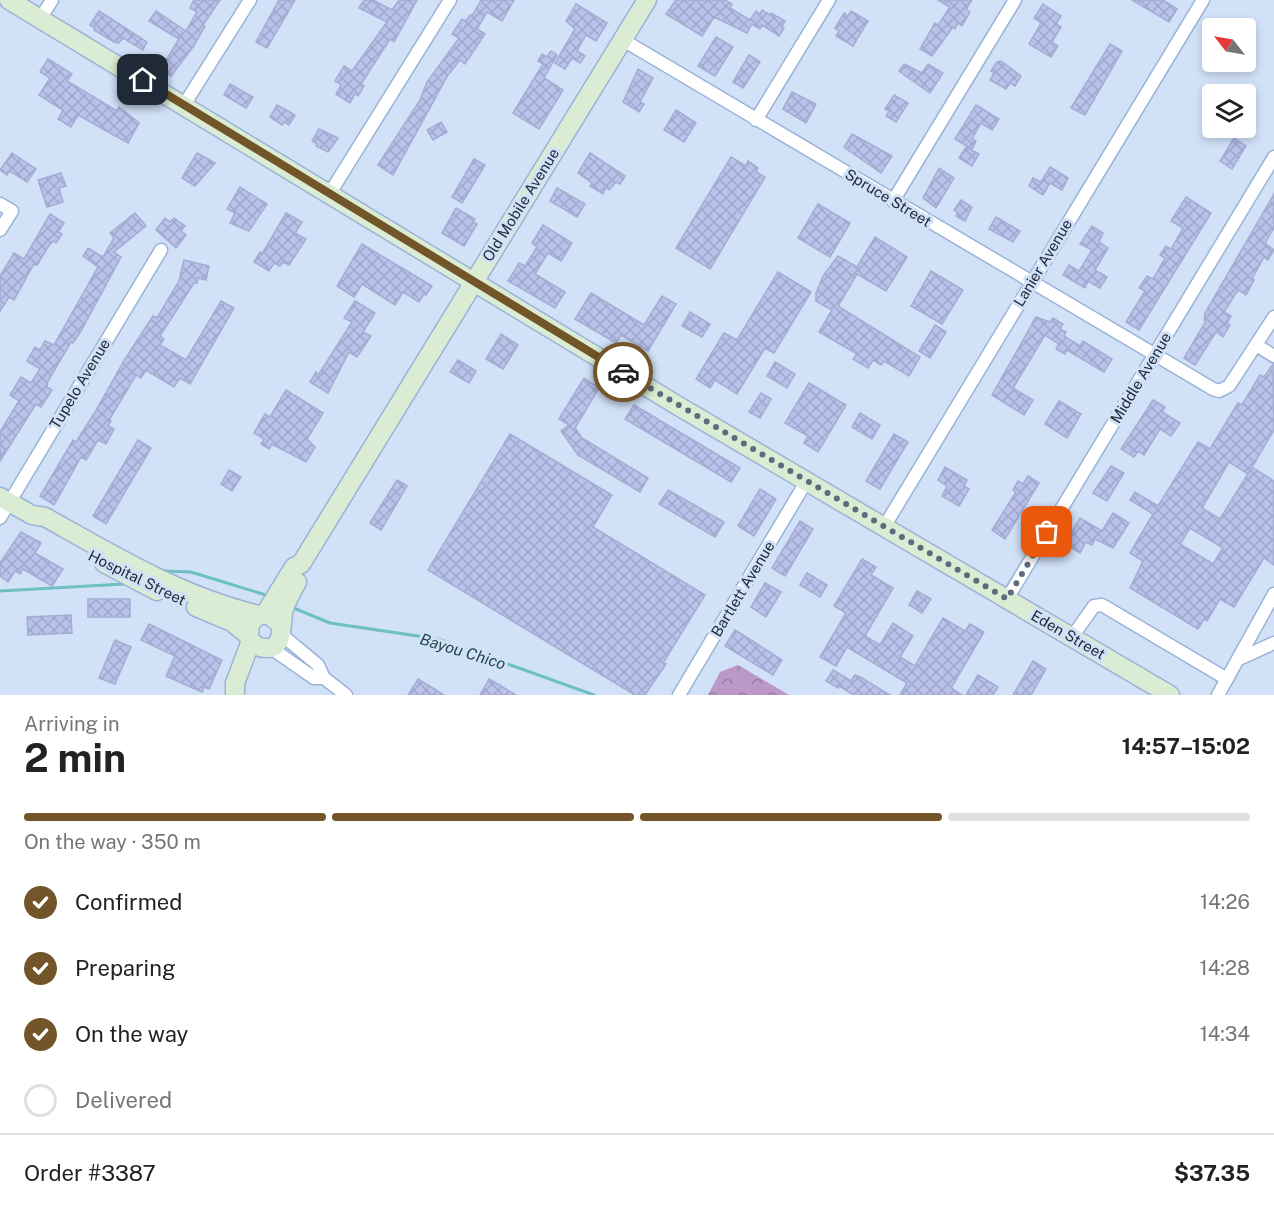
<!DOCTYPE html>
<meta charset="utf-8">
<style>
:root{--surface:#fff;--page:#f6f6f6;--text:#222;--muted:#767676;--line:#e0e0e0;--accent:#725528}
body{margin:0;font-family:"Public Sans",sans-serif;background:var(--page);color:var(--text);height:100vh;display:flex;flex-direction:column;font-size:22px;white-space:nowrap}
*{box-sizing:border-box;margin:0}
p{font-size:20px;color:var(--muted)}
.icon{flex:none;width:33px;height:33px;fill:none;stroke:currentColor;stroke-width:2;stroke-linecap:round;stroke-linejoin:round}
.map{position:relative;height:695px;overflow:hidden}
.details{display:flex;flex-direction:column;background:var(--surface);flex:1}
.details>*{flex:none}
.needle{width:39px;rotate:301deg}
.buttons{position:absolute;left:1202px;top:18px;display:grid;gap:12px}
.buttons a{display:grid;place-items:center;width:54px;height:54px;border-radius:6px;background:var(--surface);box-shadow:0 3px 9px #0003;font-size:30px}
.pin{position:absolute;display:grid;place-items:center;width:51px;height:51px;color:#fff;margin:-26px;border-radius:12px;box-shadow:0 3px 9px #0006}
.courier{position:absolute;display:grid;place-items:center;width:60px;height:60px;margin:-30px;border:4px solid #725528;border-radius:50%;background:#fff;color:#222;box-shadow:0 2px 8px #0007}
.headline em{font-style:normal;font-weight:700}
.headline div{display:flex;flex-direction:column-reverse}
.headline{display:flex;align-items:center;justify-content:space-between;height:102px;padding:0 24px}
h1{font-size:39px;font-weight:700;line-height:45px}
.bar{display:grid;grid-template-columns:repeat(4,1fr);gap:9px 6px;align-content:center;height:72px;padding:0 24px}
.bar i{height:8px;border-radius:4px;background:var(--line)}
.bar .on{background:var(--accent)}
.bar p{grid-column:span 4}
.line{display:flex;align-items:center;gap:15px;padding:0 24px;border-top:2px solid var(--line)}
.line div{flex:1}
ol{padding:0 24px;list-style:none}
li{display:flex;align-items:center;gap:18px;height:66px}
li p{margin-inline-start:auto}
li .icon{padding:6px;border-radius:50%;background:var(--accent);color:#fff;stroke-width:4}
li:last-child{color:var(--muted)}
li i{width:33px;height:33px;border:3px solid var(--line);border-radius:50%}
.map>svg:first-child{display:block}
</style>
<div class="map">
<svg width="1274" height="695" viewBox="0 0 1274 695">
<defs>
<pattern id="forest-crowns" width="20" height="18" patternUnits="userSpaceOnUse" patternTransform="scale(1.5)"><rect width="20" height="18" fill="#bc98c9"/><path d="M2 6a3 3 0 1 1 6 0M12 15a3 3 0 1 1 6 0" fill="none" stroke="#987ca4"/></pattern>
<pattern id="building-cross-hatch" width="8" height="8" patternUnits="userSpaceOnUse" patternTransform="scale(1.5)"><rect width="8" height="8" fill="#bac2eb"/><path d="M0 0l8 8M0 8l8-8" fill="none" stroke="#a0a7ca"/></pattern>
</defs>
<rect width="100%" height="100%" fill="#d1e1f8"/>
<path fill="url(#forest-crowns)" d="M738,665L789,695H708L720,672Z"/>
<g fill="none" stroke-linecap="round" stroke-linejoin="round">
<g stroke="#6dc0c1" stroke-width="3">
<path d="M162,571L191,572L269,596"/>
<path d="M0,591L124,584"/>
<path d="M296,609L330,623L438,639L594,695"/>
</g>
</g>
<g fill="url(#building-cross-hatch)" stroke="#a4acd4" stroke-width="1.5" fill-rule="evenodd">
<path d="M194,0H220L203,25L205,26L193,47L171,76L160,70L179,39L149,21L156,11L186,31L197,12L190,8Z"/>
<path d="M279,0H295L267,48L256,42Z"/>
<path d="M364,0H373L392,10L399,0H417L394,42L390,39L361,84L364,86L358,96L355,94L350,103L336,94L341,85L335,81L344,66L352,71L387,22L359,8Z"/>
<path d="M481,0H514L502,21L487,12L477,29L485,34L465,64L460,60L448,75L393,175L378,165L420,100L427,82L459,38L452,34L462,19L466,21L470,15L472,16Z"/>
<path d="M676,0H725L732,4L730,8L750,20L756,11L760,14L762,10L770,15L771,13L785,21L782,27L784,28L779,36L762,25L760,29L752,24L747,33L714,17L702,36L666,14Z"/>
<path d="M938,0H972L966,9L970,12L962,26L958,23L955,29L953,27L932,56L920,49L935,23L938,25L950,7Z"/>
<path d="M1132,0H1163L1177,9L1169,22Z"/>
<path d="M576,4L607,23L596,41L586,35L577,51L585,56L580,63L572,58L565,69L555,63L575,29L566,21Z"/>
<path d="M1043,4L1061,16L1056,24L1061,27L1052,42L1058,46L1051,57L1029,44L1041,23L1034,18Z"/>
<path d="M99,11L147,42L143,50L123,38L119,43L114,42L94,30L95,28L90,25Z"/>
<path d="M851,11L868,21L853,46L836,36L839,31L835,28L844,13L848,16Z"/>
<path d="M716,37L733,47L715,76L698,66Z"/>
<path d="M1110,44L1122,51L1085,115L1071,108Z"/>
<path d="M551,51L557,55L544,78L563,90L539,129L513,113L543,64L538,61L542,54L547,57Z"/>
<path d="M749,55L760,62L743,88L733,82Z"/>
<path d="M48,59L72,74L67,81L117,111L119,107L139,123L128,143L78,115L71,127L58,119L63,110L39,95L50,78L40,72Z"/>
<path d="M1001,61L1021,76L1015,86L1010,83L1006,89L990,80L994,73L991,71L997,62Z"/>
<path d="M904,64L922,73L928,64L943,73L930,93L899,71Z"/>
<path d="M638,69L653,78L640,102L644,104L639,112L623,102Z"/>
<path d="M230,84L253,97L246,108L224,95Z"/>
<path d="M792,92L816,104L806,123L783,109Z"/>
<path d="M894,95L908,103L896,122L886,116L889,111L885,109Z"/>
<path d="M277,105L295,115L289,125L284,122L282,125L270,117Z"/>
<path d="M976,105L999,119L992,130L981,123L972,139L976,141L972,149L955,139Z"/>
<path d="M676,110L696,123L684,142L664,130Z"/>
<path d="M441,122L447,132L433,140L427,130Z"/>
<path d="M319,129L338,138L328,152L316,146L317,144L312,141Z"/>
<path d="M852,134L892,156L881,173L844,147Z"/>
<path d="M1234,138L1246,146L1232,169L1220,161Z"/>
<path d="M966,147L979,154L972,166L959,158Z"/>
<path d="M12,153L36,169L27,182L10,171L7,175L0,170Z"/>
<path d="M197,153L215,163L195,186L182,178Z"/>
<path d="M590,153L625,176L620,184L616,182L609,190L606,187L603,194L590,186L592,183L578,173Z"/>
<path d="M731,157L746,166L748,161L758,168L756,172L765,177L710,269L676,248Z"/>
<path d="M474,159L485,165L462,203L452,197Z"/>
<path d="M1050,167L1068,178L1062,190L1050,183L1043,195L1029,186L1033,178L1041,182Z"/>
<path d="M939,168L954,178L936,208L923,198Z"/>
<path d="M61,173L66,186L59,188L63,202L47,207L38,180Z"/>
<path d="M240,187L267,204L249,231L230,223L235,213L227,209Z"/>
<path d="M557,188L585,204L577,217L550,201Z"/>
<path d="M1274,194V228L1265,243L1274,250L1268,260L1264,257L1252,279L1254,280L1246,295L1238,290L1224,312L1231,316L1227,323L1230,325L1223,337L1216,332L1195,365L1184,358L1206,321L1204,320L1205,313Z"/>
<path d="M1186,197L1211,213L1139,330L1126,322L1145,291L1139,288L1147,276L1153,279L1165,258L1160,255L1166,246L1171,249L1183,228L1171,221Z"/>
<path d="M961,200L972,207L965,221L956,216L958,213L954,210Z"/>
<path d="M818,204L850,223L830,257L798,238Z"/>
<path d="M456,208L475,219L473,222L477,224L464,246L442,233Z"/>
<path d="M135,213L146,226L114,252L121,257L81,331L73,343L71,342L48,381L47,387L52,390L41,407L36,404L0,461V432L19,401L10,395L21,377L31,383L40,369L27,361L35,347L40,350L45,341L54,345L98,267L83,256L88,248L103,257L114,238L110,233Z"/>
<path d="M286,213L302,222L295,233L306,239L289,265L283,262L280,266L274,263L269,271L254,262L260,252L262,254Z"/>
<path d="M50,214L64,223L58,232L62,234L56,243L53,241L48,247L37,265L34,264L14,300L9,297L0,311V276L14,253L24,259Z"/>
<path d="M996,217L1020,231L1013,242L989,229Z"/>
<path d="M165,218L170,222L174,218L185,226L181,231L186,235L176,248L156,230Z"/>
<path d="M543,225L572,243L561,261L548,253L535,274L565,292L555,308L508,281L519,263L525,266L537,247L532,243Z"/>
<path d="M1092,226L1103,233L1099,242L1108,248L1095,270L1107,277L1100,288L1088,281L1085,288L1063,275L1069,265L1079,271L1092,250L1080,244Z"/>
<path d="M875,237L907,257L886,291L857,274L838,306L920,357L909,376L884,361L881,365L873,360L868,368L853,359L857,354L819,332L832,310L816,301V293L823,276L838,256L857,267Z"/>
<path d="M362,244L432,286L426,295L424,294L419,302L403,292L395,305L362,284L354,297L337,286Z"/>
<path d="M184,260L209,266L206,280L198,278L197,283H194L160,336L164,339L160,345L186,360L221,301L234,308L190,384L180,378L174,387L146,370L141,378L136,375L109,420L111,421L108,426L114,429L106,444L98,440L86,460L81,457L54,505L40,496L73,440L76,442L95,412L125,359L153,316L157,318L179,281Z"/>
<path d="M931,271L963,290L942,324L911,306Z"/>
<path d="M778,272L811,292L774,353L765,348L737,394L715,380L710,388L696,379L724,333L737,340Z"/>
<path d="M591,293L644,325L662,296L676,304L648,351L621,335L616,343L575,319Z"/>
<path d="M355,301L375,313L363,332L371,336L357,357L349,352L328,393L310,382L316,372L319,374L352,322L344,318Z"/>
<path d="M690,312L710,324L702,337L682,326Z"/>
<path d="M1036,317L1050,322L1053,318L1063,324L1060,329L1066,332L1064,336L1080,346L1083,341L1112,359L1104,372L1067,350L1065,354L1056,349L1059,344L1045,335L1013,388L1033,400L1024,415L992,395Z"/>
<path d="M935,325L946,332L930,358L919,351Z"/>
<path d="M501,334L518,345L503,369L486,359Z"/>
<path d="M458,360L476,371L469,383L450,372Z"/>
<path d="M775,362L795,374L787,388L767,376Z"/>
<path d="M1273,364L1274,430L1248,474L1229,462L1202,508L1220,519L1252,467L1274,481V565L1264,558L1234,607L1220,599L1207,621L1204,619L1198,629L1130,588L1143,561L1130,553L1153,514L1130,500L1135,492L1158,506L1198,442L1210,449L1238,403L1242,405L1260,375L1264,377ZM1190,528L1223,548L1213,564L1180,544Z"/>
<path d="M584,378L599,388L575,428L582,438L648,478L640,492L578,455L561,431L569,425L559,419Z"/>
<path d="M809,383L846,405L818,452L804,443L808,436L785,423Z"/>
<path d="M286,390L323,413L307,439L315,447L306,462L272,444L269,449L261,444L264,439L254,433L265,414L270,417Z"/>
<path d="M761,393L771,399L760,418L749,412Z"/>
<path d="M1153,400L1165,407L1162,412L1180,423L1171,436L1160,429L1144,455L1138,451L1134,457L1121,449Z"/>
<path d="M1059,401L1081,414L1067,438L1045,424Z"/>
<path d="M634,405L740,468L731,482L625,419Z"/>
<path d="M860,413L880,425L872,439L852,427Z"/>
<path d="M510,434L612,495L593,527L705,595L663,663L666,664L645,695H635L428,570Z"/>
<path d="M894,434L908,442L880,489L866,481Z"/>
<path d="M138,440L151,448L106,524L93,516Z"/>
<path d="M1111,466L1124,473L1107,501L1093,493Z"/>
<path d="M945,467L967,480L964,486L969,489L959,506L942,496L947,486L938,480Z"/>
<path d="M229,470L241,477L232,491L221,484Z"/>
<path d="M1028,476L1039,483L1005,539L992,530L1016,492L1013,490L1018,481L1023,484Z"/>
<path d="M397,480L407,486L381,530L370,523Z"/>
<path d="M760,489L776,499L754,536L738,526Z"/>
<path d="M668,490L724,522L715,537L659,504Z"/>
<path d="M1113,513L1129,523L1113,548L1095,539L1092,545L1086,542L1080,553L1065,544L1080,518L1102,531Z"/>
<path d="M800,521L813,529L785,576L772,568Z"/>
<path d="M21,532L41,543L35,553L63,569L52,586L23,569L20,574L15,571L8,582L0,576V563Z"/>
<path d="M862,559L876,567L871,575L893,588L865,636L880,645L893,623L913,636L900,657L915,666L943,618L965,631L970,624L984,632L951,688L962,695H900L907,683L847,647L836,666L820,657L846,613L834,606Z"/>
<path d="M807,573L827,585L820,597L800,585Z"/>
<path d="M765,583L781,592L766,617L751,607Z"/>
<path d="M917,591L931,599L922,613L909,605Z"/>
<rect x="88" y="599" width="42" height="18"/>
<path d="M71,615L72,633L28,635L27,617Z"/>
<path d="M149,624L222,660L209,689L204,687L202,692L166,676L175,656L141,640Z"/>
<path d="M735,630L782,660L773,675L725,646Z"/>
<path d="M115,640L131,647L115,684L99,678Z"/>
<path d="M1033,661L1046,669L1031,695H1013Z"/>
<path d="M833,670L851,681L855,675L862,678L890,695H854L839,686L838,688L826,681Z"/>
<path d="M978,675L998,687L993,695H966Z"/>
<path d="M418,679L444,695H408Z"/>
<path d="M489,679L516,695H480Z"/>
</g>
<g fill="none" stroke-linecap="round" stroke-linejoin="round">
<g stroke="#9ab3d7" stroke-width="15">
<g id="street">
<path d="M40,19L52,0"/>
<path d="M623,40L1213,389L1219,391L1229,386L1274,317"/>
<path d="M184,105L250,0"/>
<path d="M756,120L829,0"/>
<path d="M330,193L450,0"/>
<path d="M893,201L1015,0"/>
<path d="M0,204L12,211L0,230"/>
<path d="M1256,345L1274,356"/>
<path d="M0,518L161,250"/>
<path d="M884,527L1203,0"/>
<path d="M1007,599L1274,157"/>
<path d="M282,635L318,665L324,678L346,695"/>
<path d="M1072,637L1094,606L1102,605L1227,679"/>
<path d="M271,648L314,678H324"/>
<path d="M1241,658L1274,643"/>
<path d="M679,695L806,482"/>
<path d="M1218,695L1274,594"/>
</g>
</g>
<g stroke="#9ab3d7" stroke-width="21">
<g id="secondary">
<path d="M9,0L680,407L1170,695"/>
<path d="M0,497L32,515L45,517C113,555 182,597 259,615"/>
<path d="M104,563L157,591"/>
<path d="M196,607L232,622L248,635"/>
<path d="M265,614L294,567L301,564L647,0"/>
<path d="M281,625L270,615H259L250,623L249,638C253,644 258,648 265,648C286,650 280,622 284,609C287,600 292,591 297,582"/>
<path d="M235,695V683L251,641"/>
</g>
</g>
<use href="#street" stroke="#fff" stroke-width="12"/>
<use href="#secondary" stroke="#daecd3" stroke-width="18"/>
</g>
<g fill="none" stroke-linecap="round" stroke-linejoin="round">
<path stroke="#5f6b7c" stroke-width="6" stroke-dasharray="0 10.8" d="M623,372L1007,599L1047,532"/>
<path stroke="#725528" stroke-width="8" d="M143,80L623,372"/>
</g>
<g text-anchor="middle" stroke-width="6" stroke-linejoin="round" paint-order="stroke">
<g font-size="15" fill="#222c39" stroke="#d1e1f8">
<text transform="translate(888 198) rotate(31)" y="5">Spruce Street</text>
<text transform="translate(521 205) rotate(-58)" y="5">Old Mobile Avenue</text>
<text transform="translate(1043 263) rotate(-59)" y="5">Lanier Avenue</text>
<text transform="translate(1141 378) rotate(-59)" y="5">Middle Avenue</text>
<text transform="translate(80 384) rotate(-59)" y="5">Tupelo Avenue</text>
<text transform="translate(137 578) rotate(26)" y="5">Hospital Street</text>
<text transform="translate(743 589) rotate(-59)" y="5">Bartlett Avenue</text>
<text transform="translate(1068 635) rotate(30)" y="5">Eden Street</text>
</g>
<g font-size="16" font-style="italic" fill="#1f4646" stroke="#d1e1f8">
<text transform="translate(463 651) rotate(17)" y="6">Bayou Chico</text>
</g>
</g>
</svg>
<div class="buttons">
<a><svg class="needle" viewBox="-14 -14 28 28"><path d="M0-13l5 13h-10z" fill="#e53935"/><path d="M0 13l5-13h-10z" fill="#767676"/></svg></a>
<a><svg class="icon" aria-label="layers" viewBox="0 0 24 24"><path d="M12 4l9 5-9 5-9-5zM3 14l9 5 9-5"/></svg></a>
</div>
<div class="pin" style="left:1047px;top:532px;background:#ea580c"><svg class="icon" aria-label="bag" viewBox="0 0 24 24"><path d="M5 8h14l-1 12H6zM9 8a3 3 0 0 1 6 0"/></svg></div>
<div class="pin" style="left:143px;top:80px;background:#1f2937"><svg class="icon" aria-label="home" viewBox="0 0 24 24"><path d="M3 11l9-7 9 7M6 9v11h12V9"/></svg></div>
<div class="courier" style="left:623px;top:372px"><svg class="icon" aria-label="car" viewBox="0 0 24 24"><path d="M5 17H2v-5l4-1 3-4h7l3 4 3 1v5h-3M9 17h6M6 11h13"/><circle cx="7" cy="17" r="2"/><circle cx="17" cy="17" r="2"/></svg></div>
</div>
<section class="details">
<div class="headline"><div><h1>2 min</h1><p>Arriving in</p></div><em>14:57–15:02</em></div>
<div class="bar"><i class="on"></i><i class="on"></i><i class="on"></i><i></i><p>On the way · 350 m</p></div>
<ol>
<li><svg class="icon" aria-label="check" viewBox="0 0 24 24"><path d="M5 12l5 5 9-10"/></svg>Confirmed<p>14:26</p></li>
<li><svg class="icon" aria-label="check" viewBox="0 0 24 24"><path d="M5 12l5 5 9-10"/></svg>Preparing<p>14:28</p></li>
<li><svg class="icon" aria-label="check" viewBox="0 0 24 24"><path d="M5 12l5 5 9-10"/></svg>On the way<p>14:34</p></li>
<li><i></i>Delivered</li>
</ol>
<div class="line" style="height:78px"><div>Order #3387</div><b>$37.35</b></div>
</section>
